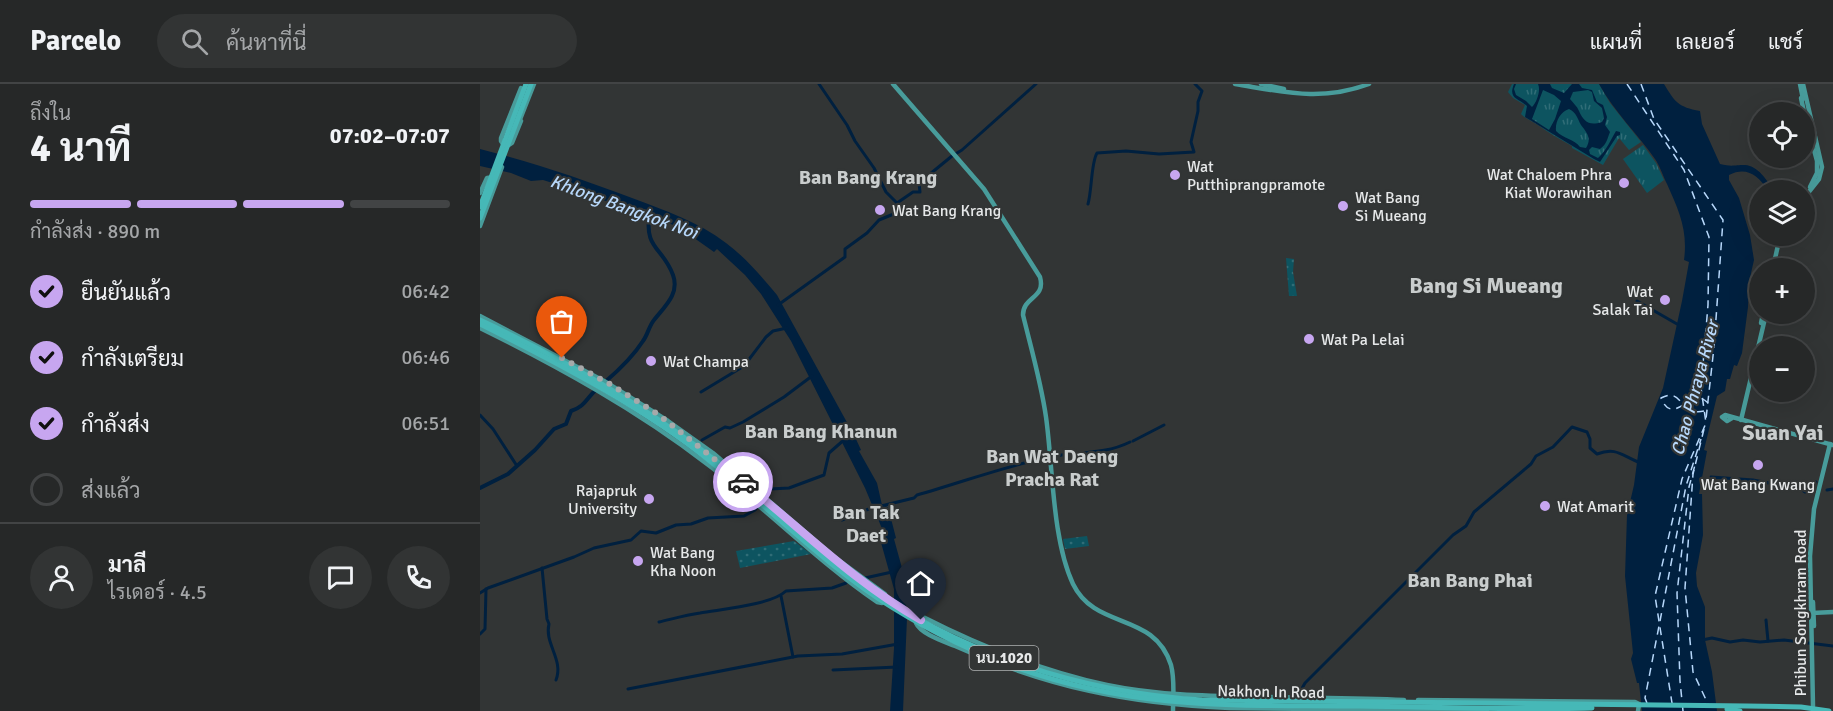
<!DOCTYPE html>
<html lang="th">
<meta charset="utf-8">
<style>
:root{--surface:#262828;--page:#323434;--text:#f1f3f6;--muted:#a4a6a8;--line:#424445;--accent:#c7a6f0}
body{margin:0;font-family:Signika,Sarabun,sans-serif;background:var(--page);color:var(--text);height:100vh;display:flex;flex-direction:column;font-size:22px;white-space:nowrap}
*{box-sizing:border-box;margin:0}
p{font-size:20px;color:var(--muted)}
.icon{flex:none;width:33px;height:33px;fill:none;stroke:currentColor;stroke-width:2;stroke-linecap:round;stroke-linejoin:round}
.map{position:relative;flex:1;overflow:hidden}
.drawer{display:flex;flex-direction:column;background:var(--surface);width:480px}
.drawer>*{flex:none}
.buttons{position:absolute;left:1269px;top:18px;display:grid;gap:12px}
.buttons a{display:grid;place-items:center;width:66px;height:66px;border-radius:50%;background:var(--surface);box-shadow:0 6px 24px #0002,0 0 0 2px var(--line);font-size:30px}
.pin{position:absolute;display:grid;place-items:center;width:51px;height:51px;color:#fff;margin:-62px -26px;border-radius:50% 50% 50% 0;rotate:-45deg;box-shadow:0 0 6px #0007}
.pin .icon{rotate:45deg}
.courier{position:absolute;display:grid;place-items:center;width:60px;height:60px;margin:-30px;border:4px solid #c7a6f0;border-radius:50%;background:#fff;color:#222;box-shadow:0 2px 8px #0007}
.summary em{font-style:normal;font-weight:700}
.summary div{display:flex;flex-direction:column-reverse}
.summary{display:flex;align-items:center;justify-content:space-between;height:102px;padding:0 30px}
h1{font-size:39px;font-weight:700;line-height:45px}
.bar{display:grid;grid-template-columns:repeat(4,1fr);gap:9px 6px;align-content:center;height:72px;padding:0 30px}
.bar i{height:8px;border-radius:4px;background:var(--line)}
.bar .selected{background:var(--accent)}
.bar p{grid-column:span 4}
.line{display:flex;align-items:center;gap:15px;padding:0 30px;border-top:2px solid var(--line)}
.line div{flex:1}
.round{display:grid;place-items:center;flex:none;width:63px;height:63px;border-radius:32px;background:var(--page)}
ol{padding:0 30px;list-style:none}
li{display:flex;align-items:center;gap:18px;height:66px}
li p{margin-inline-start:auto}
li .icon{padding:6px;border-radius:50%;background:var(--accent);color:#111;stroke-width:4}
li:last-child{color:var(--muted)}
li i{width:33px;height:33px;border:3px solid var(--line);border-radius:50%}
header{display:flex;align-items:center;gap:36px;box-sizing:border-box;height:84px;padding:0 30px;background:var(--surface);border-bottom:2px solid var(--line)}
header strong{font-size:28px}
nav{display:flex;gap:33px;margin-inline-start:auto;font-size:21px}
.search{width:420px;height:54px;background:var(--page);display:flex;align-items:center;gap:15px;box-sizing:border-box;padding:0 21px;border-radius:33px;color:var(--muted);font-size:22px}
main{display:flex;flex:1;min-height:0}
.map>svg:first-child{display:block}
</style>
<header>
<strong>Parcelo</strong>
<div class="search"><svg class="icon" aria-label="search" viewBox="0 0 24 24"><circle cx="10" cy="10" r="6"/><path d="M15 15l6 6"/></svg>ค้นหาที่นี่</div>
<nav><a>แผนที่</a><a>เลเยอร์</a><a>แชร์</a></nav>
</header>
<main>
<section class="drawer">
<div class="summary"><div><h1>4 นาที</h1><p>ถึงใน</p></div><em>07:02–07:07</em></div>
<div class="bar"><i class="selected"></i><i class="selected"></i><i class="selected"></i><i></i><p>กำลังส่ง · 890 m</p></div>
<ol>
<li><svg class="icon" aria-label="check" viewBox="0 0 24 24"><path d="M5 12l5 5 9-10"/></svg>ยืนยันแล้ว<p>06:42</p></li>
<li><svg class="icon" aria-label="check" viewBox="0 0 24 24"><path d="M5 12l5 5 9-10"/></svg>กำลังเตรียม<p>06:46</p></li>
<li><svg class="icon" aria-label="check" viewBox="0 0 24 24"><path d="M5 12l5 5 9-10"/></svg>กำลังส่ง<p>06:51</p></li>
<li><i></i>ส่งแล้ว</li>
</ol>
<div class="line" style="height:108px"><a class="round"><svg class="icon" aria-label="person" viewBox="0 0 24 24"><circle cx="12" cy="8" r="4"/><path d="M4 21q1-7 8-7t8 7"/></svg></a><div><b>มาลี</b><p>ไรเดอร์ · 4.5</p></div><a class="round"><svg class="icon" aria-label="chat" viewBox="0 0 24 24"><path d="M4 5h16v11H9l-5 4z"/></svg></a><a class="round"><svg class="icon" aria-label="phone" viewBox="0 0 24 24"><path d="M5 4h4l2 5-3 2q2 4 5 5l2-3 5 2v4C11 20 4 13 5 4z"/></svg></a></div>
</section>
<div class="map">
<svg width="1353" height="627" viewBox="0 0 1353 627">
<defs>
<pattern id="grass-dots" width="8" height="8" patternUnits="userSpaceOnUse" patternTransform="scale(1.5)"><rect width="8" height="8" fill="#0d5460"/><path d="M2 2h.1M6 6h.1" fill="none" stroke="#306d77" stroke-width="1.8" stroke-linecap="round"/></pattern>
<pattern id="park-tufts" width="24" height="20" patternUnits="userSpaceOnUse" patternTransform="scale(1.5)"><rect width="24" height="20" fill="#0d5460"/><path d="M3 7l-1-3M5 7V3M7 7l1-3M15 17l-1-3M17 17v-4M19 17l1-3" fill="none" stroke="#306d77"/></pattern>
</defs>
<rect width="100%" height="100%" fill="#323535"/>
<g fill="url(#grass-dots)">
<path d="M806,174L814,175L813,188L817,212H809Z"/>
<path d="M607,452L609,462L585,465L583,455Z"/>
<path d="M314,457L331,470L260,484L256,467Z"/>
</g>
<g fill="url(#park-tufts)">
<path d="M1032,0H1119L1130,19L1161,58L1149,66L1139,54L1123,81L1092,64V62C1080,55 1069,49 1058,41C1052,37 1046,35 1041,30L1045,21L1033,14L1028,8Z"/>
<path d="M1163,61L1176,79L1184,96L1167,109L1143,75Z"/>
</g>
<g fill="#00203f" fill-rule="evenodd">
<path d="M1034,0H1036L1034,5L1036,11L1046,17L1052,23C1057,18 1061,6 1058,0H1070L1072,4L1084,9L1092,0H1099L1102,4L1112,6L1117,18L1123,21L1127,33L1125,41L1130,48C1127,55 1127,60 1120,65L1112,63L1109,66L1110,70L1118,74C1127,66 1130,57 1136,47L1140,48V51L1137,52L1120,78L1114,75L1045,33L1047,22C1038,14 1028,15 1034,0ZM1063,6L1074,11L1081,17L1075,35L1069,46L1052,35ZM1108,6L1112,8L1114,17L1122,24L1124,34L1122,38C1109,42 1104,38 1099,27C1097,22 1093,19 1090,15L1093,8ZM1089,25C1097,29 1097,34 1101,41C1107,49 1112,54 1106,64L1100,63C1094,55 1084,55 1076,47C1075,38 1080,28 1089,25Z"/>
<path d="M1119,0H1184C1195,18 1198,23 1220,27L1222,40L1240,80C1252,83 1254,81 1265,81C1278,82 1287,96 1293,106H1288C1278,92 1267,82 1249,91V96L1259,114L1270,151L1274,176L1269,198L1268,223L1262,269L1257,282L1254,281L1250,295H1247L1245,307L1237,312L1224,366L1227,367L1219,410H1222L1223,451L1216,489L1217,502L1225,523V556L1232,588L1237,627H1162L1159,599H1157L1151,575L1153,569L1145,492L1147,431L1154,401L1159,363L1183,304L1202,217L1209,178L1204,176C1208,146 1199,127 1187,100C1183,92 1180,82 1175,75C1157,49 1135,29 1119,0Z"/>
<path d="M0,65C52,78 102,95 152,114C184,126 219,138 246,159C265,173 282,193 297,211L375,353L381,366L379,367L397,399L402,421L408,423L416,454L414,455L425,495L427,534L423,627H410L414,564V505L400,455L403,447L385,404L311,257L281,210L265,191L237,165L234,168L200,144L158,126H150L123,116L116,119L94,110L89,105L79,101L63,96L51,97L31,89L0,82Z"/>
</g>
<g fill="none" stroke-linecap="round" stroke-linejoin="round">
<g stroke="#00203f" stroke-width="3">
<path d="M339,0L367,41L375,57L394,84L406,108L417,119"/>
<path d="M608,120C612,106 611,79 617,69L646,67L679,70L714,68L711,58L718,27V18L722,7L715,0"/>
<path d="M1157,217L1197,240"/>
<path d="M298,221L365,173V165L387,149L399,136L416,129L417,119L433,108H440L439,99L472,72L482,66L556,0"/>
<path d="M221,308L264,282L286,253L293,247L307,244"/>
<path d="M0,331L13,345L37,382"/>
<path d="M222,356L245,343L250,344L263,338L304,313L332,292"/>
<path d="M653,357L684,341"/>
<path d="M1231,393L1273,396L1306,402L1315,401L1325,408L1332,399L1336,398"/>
<path d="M1347,406L1353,405"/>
<path d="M284,413L290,405L309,404L344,391L349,369L365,355"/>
<path d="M401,422L434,414L437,411C483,398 528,381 574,372C600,368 626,370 650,358"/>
<path d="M362,436L396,422"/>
<path d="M62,484L67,535L69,540C64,559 84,576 76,596"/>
<path d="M385,494L412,488"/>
<path d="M0,509L8,504L94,473L114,464L151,456L161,447L176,449L196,441L211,440L228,434L264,432L275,426L279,421"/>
<path d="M301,512L313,573"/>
<path d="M1286,536L1288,557"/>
<path d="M179,538C192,535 206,531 220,529C242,525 291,521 306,507L352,504L366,499"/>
<path d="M0,550L5,545L6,505"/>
<path d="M1222,556L1232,554L1250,558L1263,556L1280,558L1304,556L1353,562"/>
<path d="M353,586L417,583"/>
<path d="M148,605L318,572L362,570L418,560"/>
<path d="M816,615L825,599L973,451L986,442L994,428L1051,380L1056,372L1073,363L1092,343L1107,348L1110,355V364L1117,370C1136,363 1141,371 1158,378"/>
</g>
<g stroke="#00203f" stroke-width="4">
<path d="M125,298C139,286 154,271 163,257C168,250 169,242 174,236C184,223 200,210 193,191C183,163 163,165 170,128"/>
<path d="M0,404L28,390L55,366L74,345L86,340L91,327C106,322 106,314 117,305"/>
</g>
<g stroke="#b7d8fb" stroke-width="1.5" stroke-dasharray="8 6" stroke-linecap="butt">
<path d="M1147,0L1204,86L1229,153L1228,221L1221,304L1226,339L1202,395L1175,512L1192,619"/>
<path d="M1161,0L1174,35L1243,136L1234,263L1226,335"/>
<path d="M1224,327C1199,333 1203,302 1181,314C1191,339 1206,314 1218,314C1224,314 1227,318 1231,322"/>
<path d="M1224,345L1213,390L1205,504L1213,588L1228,620"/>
<path d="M1180,537L1206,402L1221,355"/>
<path d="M1167,619L1165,614L1179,542"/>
<path d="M1203,627L1200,597L1197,509L1209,403L1215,381"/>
</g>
<g stroke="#489c9b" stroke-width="4.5">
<path d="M413,0L504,105L560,193C566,215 543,212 543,231C551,264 561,298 566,333C573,383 572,455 593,500C616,547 674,527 691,581C695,596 693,612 693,627"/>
<path d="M755,0C804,8 841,18 889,0"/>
<path d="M781,0L804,5"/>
<path d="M1320,0L1323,15"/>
<path d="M1323,0L1342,83L1339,95L1324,114"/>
<path d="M41,4L21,54V57L23,60L29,61L32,59L41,37"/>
<path d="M1321,14L1324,28"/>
<path d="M1324,29L1337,77V89L1330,103"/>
<path d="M39,38L54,0"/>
<path d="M0,109L7,94L14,93"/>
<path d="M0,142L22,83"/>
<path d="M1293,184L1300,152"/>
<path d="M0,232L124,297L188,337L233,369L353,472L405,510L406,513L402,519L397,518C337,477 286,424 227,380C157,326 79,283 0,244"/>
<path d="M1281,239L1283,230"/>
<path d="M1252,334L1247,337L1242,333L1245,331L1353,361"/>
<path d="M1261,336L1286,230"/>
<path d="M1333,518L1334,542"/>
<path d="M1332,529L1353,528"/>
<path d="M924,616C878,614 832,614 787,613C733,612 680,612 627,601C562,587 502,563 443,533L439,534L436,539C441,550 463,557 475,562C568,603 648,620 750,624L1007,627"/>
<path d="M938,616L1155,618L1159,620L1158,627"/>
<path d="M1333,622L1330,472L1334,425L1350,360"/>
</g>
<g stroke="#46b8b7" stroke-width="5">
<path d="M0,123L46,0"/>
<path d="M0,134L51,0"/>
<path d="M0,236C77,272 151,314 219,364C276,405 324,455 380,497C476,569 603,609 722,616L1267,622L1321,623L1349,627"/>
<path d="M0,240C74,277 151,317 217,367C284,418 341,479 413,524C497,576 591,608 689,617C752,623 816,621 879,622C957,623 1035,626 1112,624"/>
<path d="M1247,625L1260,627"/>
</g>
</g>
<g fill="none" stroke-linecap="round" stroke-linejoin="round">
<path stroke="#a7a9aa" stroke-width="6" stroke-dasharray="0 10.8" d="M82,274L128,299L179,331L263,398"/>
<path stroke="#c7a6f0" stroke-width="8" d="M263,398C323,446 374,498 441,536"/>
</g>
<g fill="#c7a6f0" stroke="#323535" stroke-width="2">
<circle cx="695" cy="91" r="6"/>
<circle cx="1144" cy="99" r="6"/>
<circle cx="863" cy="122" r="6"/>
<circle cx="400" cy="126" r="6"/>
<circle cx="1185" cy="216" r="6"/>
<circle cx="829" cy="255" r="6"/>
<circle cx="171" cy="277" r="6"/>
<circle cx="1278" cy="381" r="6"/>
<circle cx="169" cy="415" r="6"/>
<circle cx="1065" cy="422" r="6"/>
<circle cx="158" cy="477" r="6"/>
</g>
<g text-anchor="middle" stroke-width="4.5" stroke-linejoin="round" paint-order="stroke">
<rect fill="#323535" stroke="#b0b2b3" stroke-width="1.5" x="489.5" y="562" width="69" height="24" rx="4.5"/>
<g font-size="15" font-weight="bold" fill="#e6e8e9">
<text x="524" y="579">นบ.1020</text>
</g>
<g font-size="16" fill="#e6e8e9" stroke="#323535" text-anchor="start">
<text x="707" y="88">Wat<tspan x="707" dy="18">Putthiprangpramote</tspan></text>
<text x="1132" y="96" text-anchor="end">Wat Chaloem Phra<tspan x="1132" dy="18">Kiat Worawihan</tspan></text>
<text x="875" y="119">Wat Bang<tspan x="875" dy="18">Si Mueang</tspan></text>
<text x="412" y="132">Wat Bang Krang</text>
<text x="1173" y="213" text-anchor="end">Wat<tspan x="1173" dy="18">Salak Tai</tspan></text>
<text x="841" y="261">Wat Pa Lelai</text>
<text x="183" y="283">Wat Champa</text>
<text x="1278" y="406" text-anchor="middle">Wat Bang Kwang</text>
<text x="157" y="412" text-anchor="end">Rajapruk<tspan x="157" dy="18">University</tspan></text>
<text x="1077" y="428">Wat Amarit</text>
<text x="170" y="474">Wat Bang<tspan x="170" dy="18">Kha Noon</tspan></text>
</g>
<g font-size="16" fill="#e6e8e9" stroke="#323535">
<text transform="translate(1320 529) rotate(-90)" y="6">Phibun Songkhram Road</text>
<text transform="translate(791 607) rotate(1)" y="6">Nakhon In Road</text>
</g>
<g font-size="18" font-style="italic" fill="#b7d8fb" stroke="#323535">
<text transform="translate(144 123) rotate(20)" y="6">Khlong Bangkok Noi</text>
<text transform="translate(1215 304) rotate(-75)" y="6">Chao Phraya River</text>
</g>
<g font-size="20" font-weight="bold" fill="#c9cdcd" stroke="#323535">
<text x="388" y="100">Ban Bang Krang</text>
<text x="341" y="354">Ban Bang Khanun</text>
<text x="572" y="379">Ban Wat Daeng<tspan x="572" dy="23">Pracha Rat</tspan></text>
<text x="386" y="435">Ban Tak<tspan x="386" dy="23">Daet</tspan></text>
<text x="990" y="503">Ban Bang Phai</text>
</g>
<g font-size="22" font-weight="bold" fill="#c9cdcd" stroke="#323535">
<text x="1006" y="209">Bang Si Mueang</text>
<text x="1303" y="356">Suan Yai</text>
</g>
</g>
</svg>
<div class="buttons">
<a><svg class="icon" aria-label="locate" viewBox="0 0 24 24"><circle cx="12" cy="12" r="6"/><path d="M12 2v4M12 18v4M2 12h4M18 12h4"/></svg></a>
<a><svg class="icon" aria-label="layers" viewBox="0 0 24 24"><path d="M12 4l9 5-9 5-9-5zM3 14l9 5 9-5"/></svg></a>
<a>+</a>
<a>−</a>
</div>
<div class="pin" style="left:82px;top:274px;background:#ea580c"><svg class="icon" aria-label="bag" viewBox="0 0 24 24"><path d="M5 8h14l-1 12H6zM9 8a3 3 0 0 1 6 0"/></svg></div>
<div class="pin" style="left:441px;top:536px;background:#1f2937"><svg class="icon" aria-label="home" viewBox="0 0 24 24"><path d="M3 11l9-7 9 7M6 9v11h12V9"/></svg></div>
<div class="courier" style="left:263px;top:398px"><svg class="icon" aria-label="car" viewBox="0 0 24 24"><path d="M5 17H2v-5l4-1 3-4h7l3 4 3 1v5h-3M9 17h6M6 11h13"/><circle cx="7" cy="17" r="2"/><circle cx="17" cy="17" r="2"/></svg></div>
</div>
</main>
